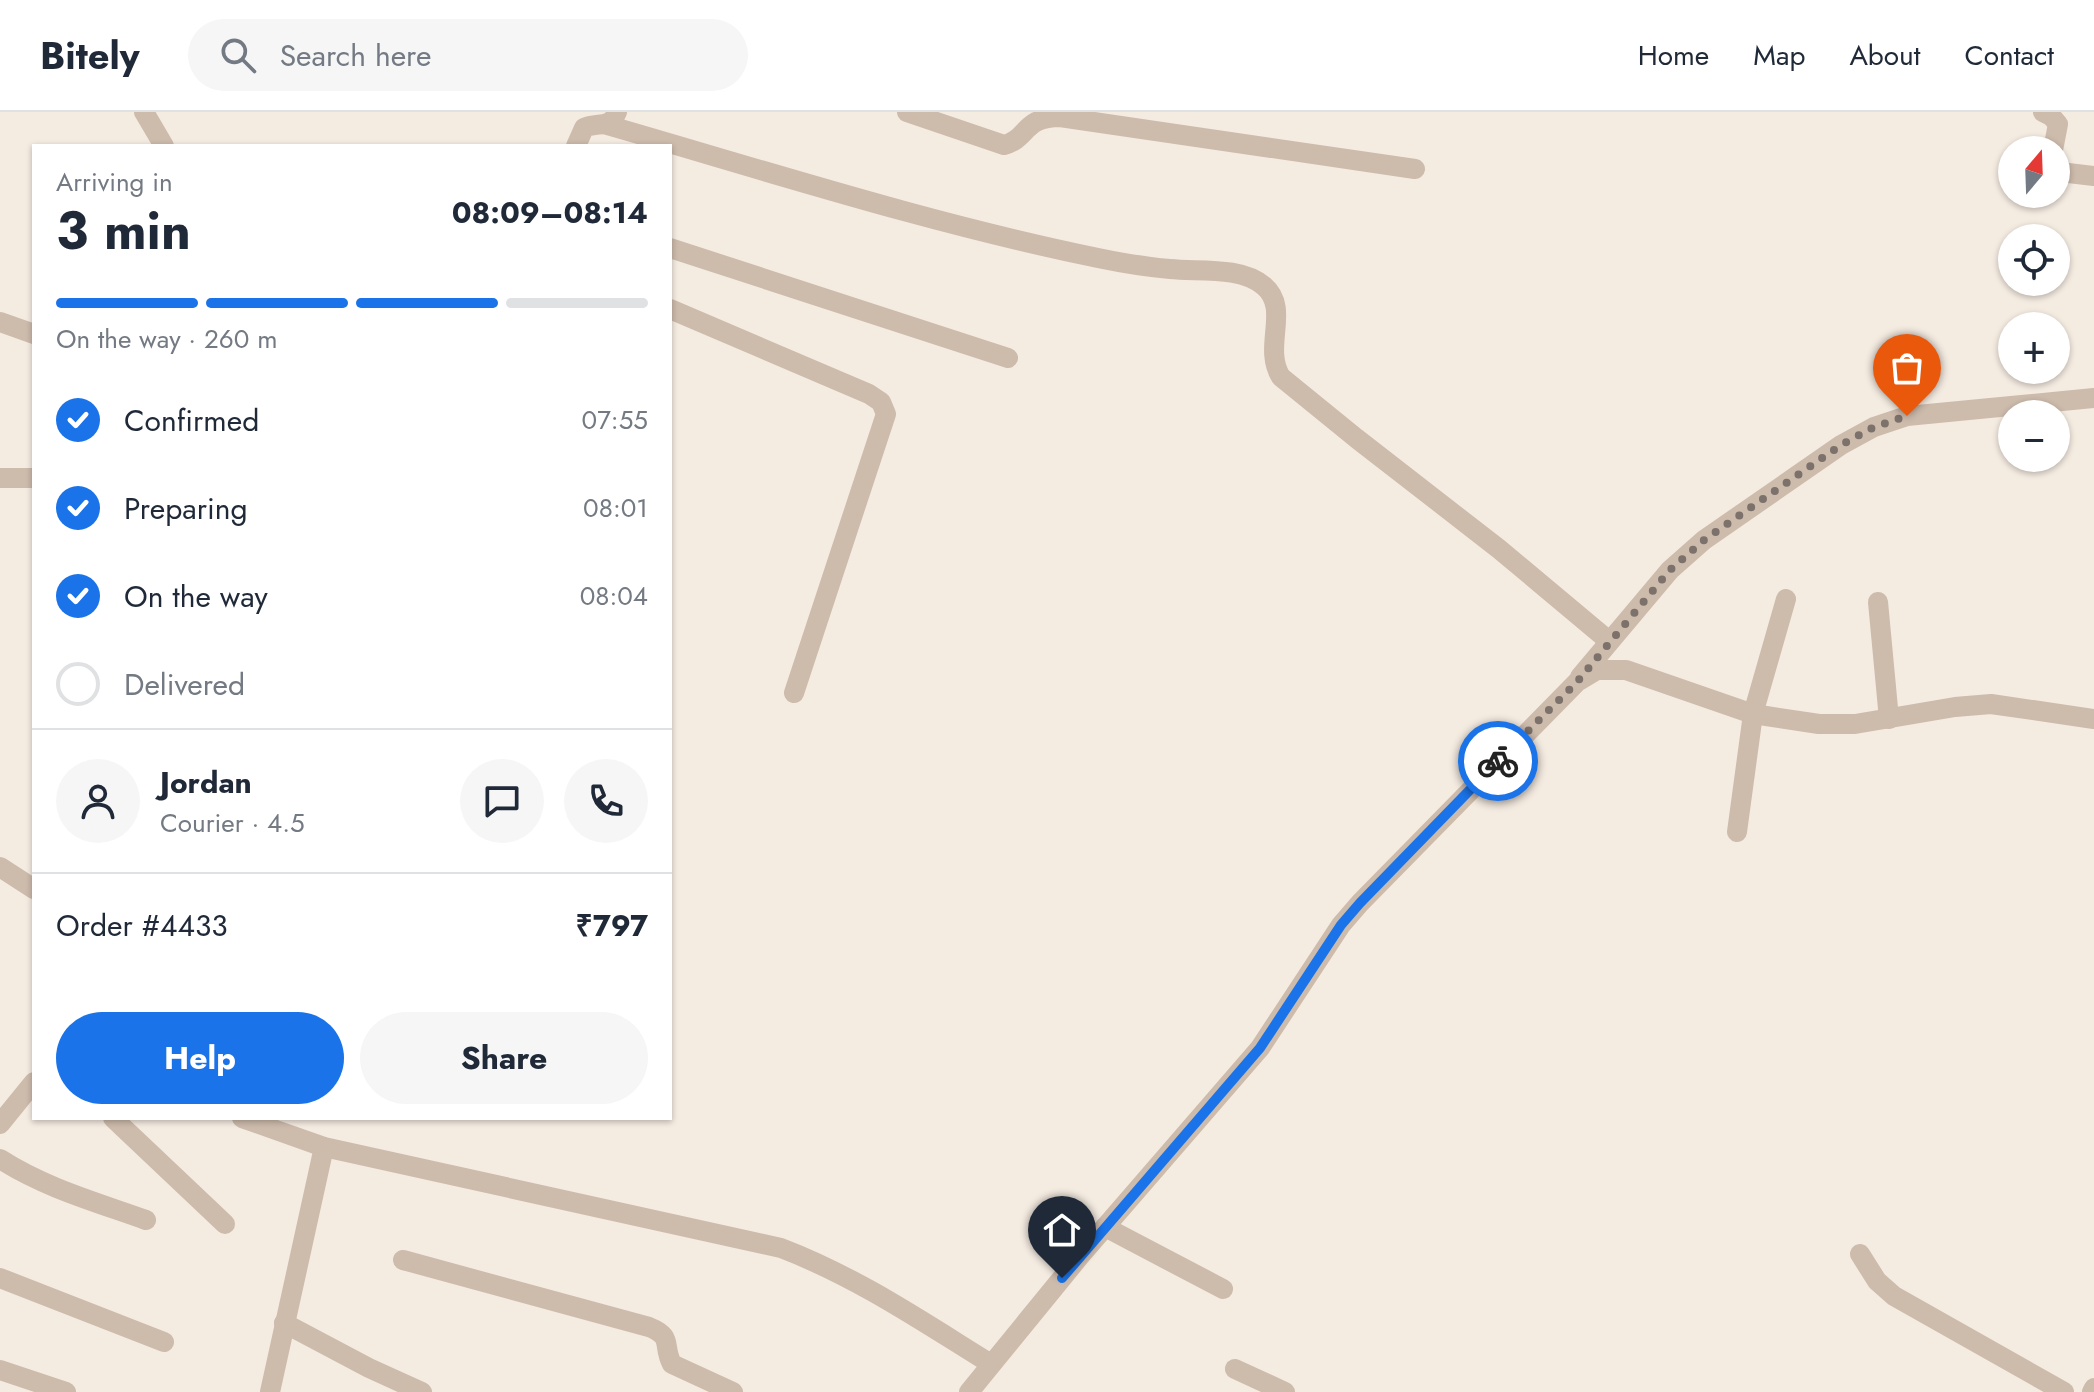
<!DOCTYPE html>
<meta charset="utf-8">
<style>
:root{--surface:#fff;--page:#f6f6f7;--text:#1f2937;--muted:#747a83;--line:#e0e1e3;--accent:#1a73e8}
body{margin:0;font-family:Jost,sans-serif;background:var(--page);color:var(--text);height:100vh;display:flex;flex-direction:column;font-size:30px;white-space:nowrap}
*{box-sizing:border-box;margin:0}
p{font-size:26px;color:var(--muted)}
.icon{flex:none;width:44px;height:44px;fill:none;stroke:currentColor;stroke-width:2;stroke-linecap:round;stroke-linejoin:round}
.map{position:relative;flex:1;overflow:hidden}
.drawer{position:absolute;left:32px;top:32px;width:640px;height:976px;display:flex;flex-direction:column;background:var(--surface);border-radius:0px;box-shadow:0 2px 6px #0004}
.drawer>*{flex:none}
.needle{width:52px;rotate:19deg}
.tools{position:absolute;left:1998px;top:24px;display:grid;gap:16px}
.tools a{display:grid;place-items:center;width:72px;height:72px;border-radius:50%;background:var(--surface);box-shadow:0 2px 6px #0004;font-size:40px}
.pin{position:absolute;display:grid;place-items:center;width:68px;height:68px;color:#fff;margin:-82px -34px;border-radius:50% 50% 50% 0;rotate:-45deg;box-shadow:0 0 8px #0007}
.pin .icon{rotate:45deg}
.courier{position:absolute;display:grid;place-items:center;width:80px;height:80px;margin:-40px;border:6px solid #1a73e8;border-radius:50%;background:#fff;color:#222;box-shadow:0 2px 10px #0007}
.summary em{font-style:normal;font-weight:700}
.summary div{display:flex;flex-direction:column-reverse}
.summary{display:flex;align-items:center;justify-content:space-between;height:136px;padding:0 24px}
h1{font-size:52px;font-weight:700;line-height:60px}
.bar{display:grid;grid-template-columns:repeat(4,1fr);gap:12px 8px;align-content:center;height:96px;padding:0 24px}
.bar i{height:10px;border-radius:6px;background:var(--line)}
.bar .selected{background:var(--accent)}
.bar p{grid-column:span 4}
.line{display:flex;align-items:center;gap:20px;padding:0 24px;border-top:2px solid var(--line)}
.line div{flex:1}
.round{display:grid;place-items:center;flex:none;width:84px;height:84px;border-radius:42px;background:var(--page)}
ol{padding:0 24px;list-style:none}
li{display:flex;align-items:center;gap:24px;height:88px}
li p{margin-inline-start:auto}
li .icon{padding:8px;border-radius:50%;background:var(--accent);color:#fff;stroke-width:4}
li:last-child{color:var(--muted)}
li i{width:44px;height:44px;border:4px solid var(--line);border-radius:50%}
.primary-button{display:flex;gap:16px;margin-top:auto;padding:16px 24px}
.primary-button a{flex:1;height:92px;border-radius:48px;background:var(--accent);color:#fff;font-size:32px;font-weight:700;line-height:92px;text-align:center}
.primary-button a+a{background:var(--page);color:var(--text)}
header{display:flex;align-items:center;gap:48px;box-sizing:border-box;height:112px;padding:0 40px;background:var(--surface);border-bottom:2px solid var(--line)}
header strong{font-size:38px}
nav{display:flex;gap:44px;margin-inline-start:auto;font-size:28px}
.search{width:560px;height:72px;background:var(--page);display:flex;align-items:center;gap:20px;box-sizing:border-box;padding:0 28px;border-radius:44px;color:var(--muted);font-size:30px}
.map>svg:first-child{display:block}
</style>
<header>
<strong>Bitely</strong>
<div class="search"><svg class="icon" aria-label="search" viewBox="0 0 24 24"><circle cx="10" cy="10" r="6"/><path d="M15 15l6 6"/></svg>Search here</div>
<nav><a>Home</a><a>Map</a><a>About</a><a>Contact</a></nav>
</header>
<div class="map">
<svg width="2094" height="1280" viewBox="0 0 2094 1280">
<rect width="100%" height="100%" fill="#f4ebe1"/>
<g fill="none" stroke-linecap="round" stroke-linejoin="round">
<g stroke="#cdbbac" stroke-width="20">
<path d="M144,0L164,34"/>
<path d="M907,0L1004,33C1028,27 1023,5 1060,5L1415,57"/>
<path d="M2043,0L2051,4L2058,12L2053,38"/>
<path d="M607,13C770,60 932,112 1098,146C1122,151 1146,155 1170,157C1199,160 1240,154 1264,174C1291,197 1262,235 1281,265L1356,326L1499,437L1609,529"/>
<path d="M576,34L584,16C598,9 610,18 617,0"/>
<path d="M2056,57L2060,60L2094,64"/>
<path d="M670,136L1008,246"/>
<path d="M670,197L869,282L881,290L886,302L794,581"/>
<path d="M0,210L34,222"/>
<path d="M0,366H34"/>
<path d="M1878,490L1889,607"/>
<path d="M1580,565L1670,458L1704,428L1841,333L1874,315L1907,304L2094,286"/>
<path d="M1737,720L1753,602L1786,487"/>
<path d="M0,755L34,777"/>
<path d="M113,1006L225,1112"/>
<path d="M242,1006L324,1035L781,1136C857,1165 923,1210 991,1252"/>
<path d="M0,1012L34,970"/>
<path d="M0,1047C45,1076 96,1090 146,1108"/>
<path d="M1105,1115L1223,1177"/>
<path d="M1860,1142L1877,1169L1894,1184L2064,1280"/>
<path d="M403,1148L649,1215C674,1225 662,1233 672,1252L733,1280"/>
<path d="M0,1166L164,1230"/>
<path d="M284,1211L369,1256L422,1280"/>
<path d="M1235,1257L1285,1280"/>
<path d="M0,1258L66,1280"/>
<path d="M270,1280L324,1035"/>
<path d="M969,1280L1080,1144L1260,936L1341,813L1360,791L1577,570L1597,558H1626L1753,602L1819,612H1855L1955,595L1991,592L2094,607"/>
<path d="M2092,1280L2094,1276"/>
</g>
</g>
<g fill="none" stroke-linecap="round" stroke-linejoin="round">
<path stroke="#7c716b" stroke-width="8" stroke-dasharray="0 14.4" d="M1498,649L1577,570L1670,458L1704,428L1841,333L1874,315L1907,304"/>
<path stroke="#1a73e8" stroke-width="10" d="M1062,1166L1260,936L1341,813L1360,791L1498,649"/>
</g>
</svg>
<div class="tools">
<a><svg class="needle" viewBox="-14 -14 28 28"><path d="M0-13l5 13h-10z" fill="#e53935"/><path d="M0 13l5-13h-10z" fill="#747a83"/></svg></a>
<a><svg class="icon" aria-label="locate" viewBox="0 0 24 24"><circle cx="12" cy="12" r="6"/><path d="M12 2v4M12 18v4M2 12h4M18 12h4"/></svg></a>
<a>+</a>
<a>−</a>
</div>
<div class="pin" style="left:1907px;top:304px;background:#ea580c"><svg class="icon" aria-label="bag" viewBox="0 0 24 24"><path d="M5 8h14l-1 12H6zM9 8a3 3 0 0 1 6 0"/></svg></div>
<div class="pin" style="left:1062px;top:1166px;background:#1f2937"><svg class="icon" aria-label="home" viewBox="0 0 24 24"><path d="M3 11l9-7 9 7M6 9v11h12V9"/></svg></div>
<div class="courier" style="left:1498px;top:649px"><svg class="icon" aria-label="bike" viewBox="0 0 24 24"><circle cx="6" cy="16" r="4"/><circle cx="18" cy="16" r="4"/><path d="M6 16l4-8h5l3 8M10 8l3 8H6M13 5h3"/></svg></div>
<section class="drawer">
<div class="summary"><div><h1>3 min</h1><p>Arriving in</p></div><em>08:09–08:14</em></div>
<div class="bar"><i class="selected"></i><i class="selected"></i><i class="selected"></i><i></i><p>On the way · 260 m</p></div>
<ol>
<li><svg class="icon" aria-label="check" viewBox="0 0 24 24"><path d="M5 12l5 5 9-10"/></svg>Confirmed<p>07:55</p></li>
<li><svg class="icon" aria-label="check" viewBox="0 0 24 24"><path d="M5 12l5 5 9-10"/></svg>Preparing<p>08:01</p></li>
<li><svg class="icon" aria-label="check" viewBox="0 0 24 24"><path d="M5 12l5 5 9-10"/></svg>On the way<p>08:04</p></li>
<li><i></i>Delivered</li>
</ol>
<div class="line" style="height:144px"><a class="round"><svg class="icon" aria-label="person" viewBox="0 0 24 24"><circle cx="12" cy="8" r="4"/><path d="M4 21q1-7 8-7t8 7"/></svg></a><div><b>Jordan</b><p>Courier · 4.5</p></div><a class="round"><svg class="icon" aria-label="chat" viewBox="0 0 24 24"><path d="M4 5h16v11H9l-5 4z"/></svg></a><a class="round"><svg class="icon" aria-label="phone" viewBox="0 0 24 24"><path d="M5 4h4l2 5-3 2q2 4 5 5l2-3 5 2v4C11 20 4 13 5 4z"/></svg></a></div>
<div class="line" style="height:104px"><div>Order #4433</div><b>₹797</b></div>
<div class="primary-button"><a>Help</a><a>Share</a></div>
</section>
</div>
